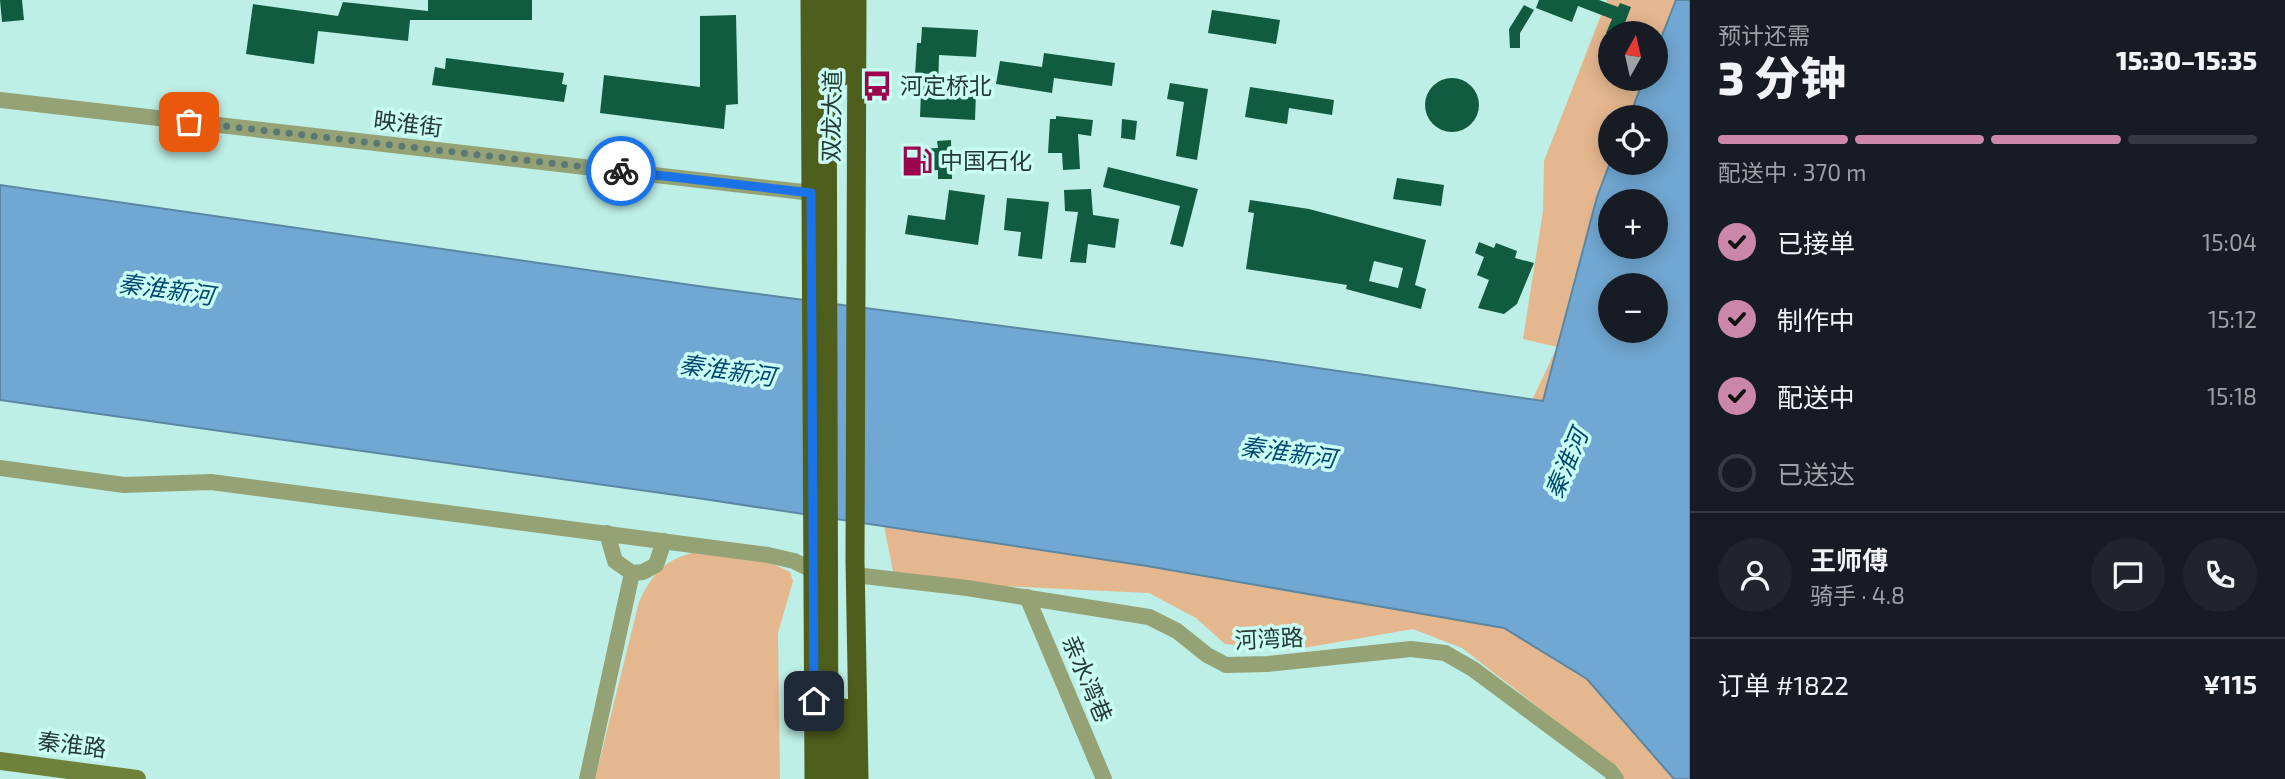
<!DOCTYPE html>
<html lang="zh">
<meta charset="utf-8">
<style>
:root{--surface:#171b24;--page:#20242c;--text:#f1f3f6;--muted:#9ea1a6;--line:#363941;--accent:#cb87aa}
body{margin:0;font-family:"Exo 2","Noto Sans SC",sans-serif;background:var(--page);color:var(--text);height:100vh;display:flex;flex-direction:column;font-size:26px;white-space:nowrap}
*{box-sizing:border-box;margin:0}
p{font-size:23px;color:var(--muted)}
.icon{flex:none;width:38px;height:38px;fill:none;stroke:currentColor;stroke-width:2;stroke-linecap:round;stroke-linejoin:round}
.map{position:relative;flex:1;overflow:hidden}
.sheet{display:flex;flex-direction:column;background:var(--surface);width:595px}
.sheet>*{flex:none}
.needle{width:46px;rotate:8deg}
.controls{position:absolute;left:1598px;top:21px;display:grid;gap:14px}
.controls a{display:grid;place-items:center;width:70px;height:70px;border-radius:50%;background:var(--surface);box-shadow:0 4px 18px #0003;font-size:35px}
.pin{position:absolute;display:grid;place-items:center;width:60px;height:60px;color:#fff;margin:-30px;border-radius:14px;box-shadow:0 4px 10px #0006}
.courier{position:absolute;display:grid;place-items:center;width:70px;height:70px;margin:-35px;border:5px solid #1a73e8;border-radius:50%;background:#fff;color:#222;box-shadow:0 2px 9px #0007}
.overview em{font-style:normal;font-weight:800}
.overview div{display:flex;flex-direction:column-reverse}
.overview{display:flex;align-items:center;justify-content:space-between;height:119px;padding:0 28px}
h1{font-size:46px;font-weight:800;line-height:52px}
.bar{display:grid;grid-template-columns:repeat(4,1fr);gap:10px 7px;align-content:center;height:84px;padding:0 28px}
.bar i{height:9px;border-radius:5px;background:var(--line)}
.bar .current{background:var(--accent)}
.bar p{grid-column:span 4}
.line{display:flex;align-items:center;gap:18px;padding:0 28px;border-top:2px solid var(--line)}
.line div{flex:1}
.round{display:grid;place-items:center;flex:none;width:74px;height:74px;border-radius:37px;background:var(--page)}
ol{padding:0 28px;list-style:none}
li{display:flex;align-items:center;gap:21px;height:77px}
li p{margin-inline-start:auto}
li .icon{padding:7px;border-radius:50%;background:var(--accent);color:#111;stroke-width:4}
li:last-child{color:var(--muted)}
li i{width:38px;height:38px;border:4px solid var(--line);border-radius:50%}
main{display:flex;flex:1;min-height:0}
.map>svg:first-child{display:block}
</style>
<main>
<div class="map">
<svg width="1690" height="779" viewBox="0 0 1690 779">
<rect width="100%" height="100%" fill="#bdefe6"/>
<g fill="#e5b78f" fill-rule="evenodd">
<path d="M1607,0H1690V779H1620L1615,767L1462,648L1413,629L1292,650L1225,644L1196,618L1149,593L895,581L884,526L1427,601L1470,533L1557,347L1523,339L1543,211L1544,161ZM1610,33H1656V79H1610ZM1610,117H1656V163H1610ZM1610,201H1656V247H1610ZM1610,285H1656V331H1610Z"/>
<path d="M692,553L771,563L790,572L793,581L778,633L780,779H595L639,602C651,576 664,560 692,553Z"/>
</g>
<path fill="#71a8d3" stroke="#5a87a4" stroke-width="2" fill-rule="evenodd" d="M1676,0H1690V779H1674L1587,679L1504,628L1147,566L697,498L0,400V185L705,287L1263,360L1543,401L1597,197L1610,163H1656V117H1629L1644,79H1656V51ZM1610,201H1656V247H1610ZM1610,285H1656V331H1610Z"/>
<g fill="#115c40" fill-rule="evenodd">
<path d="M0,0H22L24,20L2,22Z"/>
<path d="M428,0H532V20H410L408,41L318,31L314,64L246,54L253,4L338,16L343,2L428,11Z"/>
<path d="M1539,0H1599L1618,7L1620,3L1631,7L1621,33H1606L1612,19L1578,6L1572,22L1536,8Z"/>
<path d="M1524,5L1534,10L1520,33V48H1510L1509,29Z"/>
<path d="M1212,10L1280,20L1276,44L1208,33Z"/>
<path d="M736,15L738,104L726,105L724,129L600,113L604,75L700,87V16Z"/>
<path d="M922,27L978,30L976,57L939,55L938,90L976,93L975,120L920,117L921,92L914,91L917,43H921Z"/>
<path d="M1044,53L1115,63L1112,86L1054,78L1052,93L996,84L1000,61L1042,67Z"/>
<path d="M446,58L564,73L562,84L567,85L564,102L432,85L435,67L445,69Z"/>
<circle cx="1452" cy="105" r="27"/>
<path d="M1170,83L1208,89L1197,160L1176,156L1184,102L1167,99Z"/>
<path d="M1250,87L1334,100L1332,115L1289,108L1287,124L1245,117Z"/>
<path d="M1056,116L1093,120L1091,136L1078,134L1080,169L1063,170L1062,153H1048L1050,119H1056Z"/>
<path d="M1122,119L1137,121L1135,140L1121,138Z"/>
<path d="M951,140L952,179H938V170L917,171V149L938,148L937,141Z"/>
<path d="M1108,167L1198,189L1183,247L1170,244L1180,206L1103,187Z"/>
<path d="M1397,178L1444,185L1441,206L1393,199Z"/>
<path d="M1091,189L1093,215L1119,219L1115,248L1088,244L1086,263L1070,262L1078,212L1065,211L1064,190Z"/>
<path d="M949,190L985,195L978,245L905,234L908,215L945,220Z"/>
<path d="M1007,198L1049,202L1042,259L1018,256L1021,232L1004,230Z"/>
<path d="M1250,200L1309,209L1426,240L1415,285L1426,289L1421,309L1346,289L1347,285L1246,269L1254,213L1248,212ZM1374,261L1403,268L1398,288L1369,281Z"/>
<path d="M1479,242L1494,248L1496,243L1517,251L1515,258L1534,263L1517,304L1504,314L1478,308L1489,280L1477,275L1484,257L1475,253Z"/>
</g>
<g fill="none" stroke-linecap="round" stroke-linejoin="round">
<g stroke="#94a275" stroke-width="16">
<path d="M0,100L812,193"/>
<path d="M0,468L124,485L211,482L768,555L794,561L814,571"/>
<path d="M607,533L615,561L632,573L643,572L656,565L664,541"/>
<path d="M855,575L967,588L1149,617L1177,631L1207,655L1226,665L1268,664L1411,649L1445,653L1473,669L1610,771L1616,779"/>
<path d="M1027,597L1104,779"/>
<path d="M587,779L632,573"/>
</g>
<path stroke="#6f823c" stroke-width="18" d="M0,761L137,779"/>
<g stroke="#4e5e1c" stroke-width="19">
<path d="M810,0L814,779"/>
<path d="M827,0L829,779"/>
<path d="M843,0V76"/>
<path d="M857,0L855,561L859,779"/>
<path d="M845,708V779"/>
</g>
</g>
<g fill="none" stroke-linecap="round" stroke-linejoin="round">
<path stroke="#5a7974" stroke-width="7" stroke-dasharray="0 12.6" d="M189,122L621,171"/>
<path stroke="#1a73e8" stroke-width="9" d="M621,171L811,193L814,701"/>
</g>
<defs>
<g id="bus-bare" transform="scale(2.415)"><path d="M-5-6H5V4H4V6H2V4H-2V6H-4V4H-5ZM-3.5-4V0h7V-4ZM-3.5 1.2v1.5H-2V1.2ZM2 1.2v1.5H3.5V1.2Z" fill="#9d044e" stroke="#cafdf3" stroke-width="2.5" paint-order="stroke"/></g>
<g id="fuel-bare" transform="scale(2.415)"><path d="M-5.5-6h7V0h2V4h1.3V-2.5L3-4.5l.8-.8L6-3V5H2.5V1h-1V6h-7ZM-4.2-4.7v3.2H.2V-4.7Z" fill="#9d044e" stroke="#cafdf3" stroke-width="2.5" paint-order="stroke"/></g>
</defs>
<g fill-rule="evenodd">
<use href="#bus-bare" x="877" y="86"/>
<use href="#fuel-bare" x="917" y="161"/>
</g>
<g text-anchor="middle" stroke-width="7" stroke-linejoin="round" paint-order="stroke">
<g font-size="23" fill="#253936" stroke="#cafdf3" text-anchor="start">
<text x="900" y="94">河定桥北</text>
<text x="940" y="169">中国石化</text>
</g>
<g font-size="23" fill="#253936" stroke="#cafdf3">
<text transform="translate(832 116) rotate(-89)" y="8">双龙大道</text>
<text transform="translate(408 124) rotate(7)" y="8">映淮街</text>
<text transform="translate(1269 639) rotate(-3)" y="8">河湾路</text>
<text transform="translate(1087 679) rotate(67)" y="8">亲水湾巷</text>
<text transform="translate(72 745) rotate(7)" y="8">秦淮路</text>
</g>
<g font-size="24" font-style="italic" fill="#004871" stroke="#cafdf3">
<text transform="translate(166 290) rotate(8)" y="8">秦淮新河</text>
<text transform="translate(727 371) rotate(8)" y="8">秦淮新河</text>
<text transform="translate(1288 453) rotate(8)" y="8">秦淮新河</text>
<text transform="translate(1567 464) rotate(-67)" y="8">秦淮河</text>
</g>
</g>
</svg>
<div class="controls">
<a><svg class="needle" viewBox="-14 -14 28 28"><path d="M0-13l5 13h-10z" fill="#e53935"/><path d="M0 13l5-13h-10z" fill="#9ea1a6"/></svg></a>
<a><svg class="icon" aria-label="locate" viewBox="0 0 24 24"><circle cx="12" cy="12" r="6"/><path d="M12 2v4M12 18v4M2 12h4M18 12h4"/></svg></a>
<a>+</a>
<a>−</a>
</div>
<div class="pin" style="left:189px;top:122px;background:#ea580c"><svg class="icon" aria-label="bag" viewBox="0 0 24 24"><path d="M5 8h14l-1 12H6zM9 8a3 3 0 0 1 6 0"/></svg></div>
<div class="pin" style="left:814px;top:701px;background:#1f2937"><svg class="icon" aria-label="home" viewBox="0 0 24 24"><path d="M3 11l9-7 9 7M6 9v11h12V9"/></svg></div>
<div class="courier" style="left:621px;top:171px"><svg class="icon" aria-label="bike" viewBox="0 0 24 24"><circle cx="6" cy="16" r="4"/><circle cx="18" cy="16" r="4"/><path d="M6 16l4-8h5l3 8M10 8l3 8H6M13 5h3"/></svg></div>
</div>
<section class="sheet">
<div class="overview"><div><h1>3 分钟</h1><p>预计还需</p></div><em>15:30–15:35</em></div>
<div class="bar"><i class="current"></i><i class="current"></i><i class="current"></i><i></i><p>配送中 · 370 m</p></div>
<ol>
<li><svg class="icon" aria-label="check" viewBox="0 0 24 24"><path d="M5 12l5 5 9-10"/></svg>已接单<p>15:04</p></li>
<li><svg class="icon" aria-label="check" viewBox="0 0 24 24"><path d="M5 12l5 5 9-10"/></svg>制作中<p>15:12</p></li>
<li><svg class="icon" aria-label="check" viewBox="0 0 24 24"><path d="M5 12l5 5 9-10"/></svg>配送中<p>15:18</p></li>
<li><i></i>已送达</li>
</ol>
<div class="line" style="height:126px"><a class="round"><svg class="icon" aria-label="person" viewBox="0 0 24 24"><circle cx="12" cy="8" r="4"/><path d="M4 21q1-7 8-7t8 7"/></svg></a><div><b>王师傅</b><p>骑手 · 4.8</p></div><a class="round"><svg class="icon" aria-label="chat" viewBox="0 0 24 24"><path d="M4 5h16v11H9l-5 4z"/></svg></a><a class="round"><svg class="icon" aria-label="phone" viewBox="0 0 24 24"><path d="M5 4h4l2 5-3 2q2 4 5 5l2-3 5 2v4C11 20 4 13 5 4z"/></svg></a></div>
<div class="line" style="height:91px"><div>订单 #1822</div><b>¥115</b></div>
</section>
</main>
